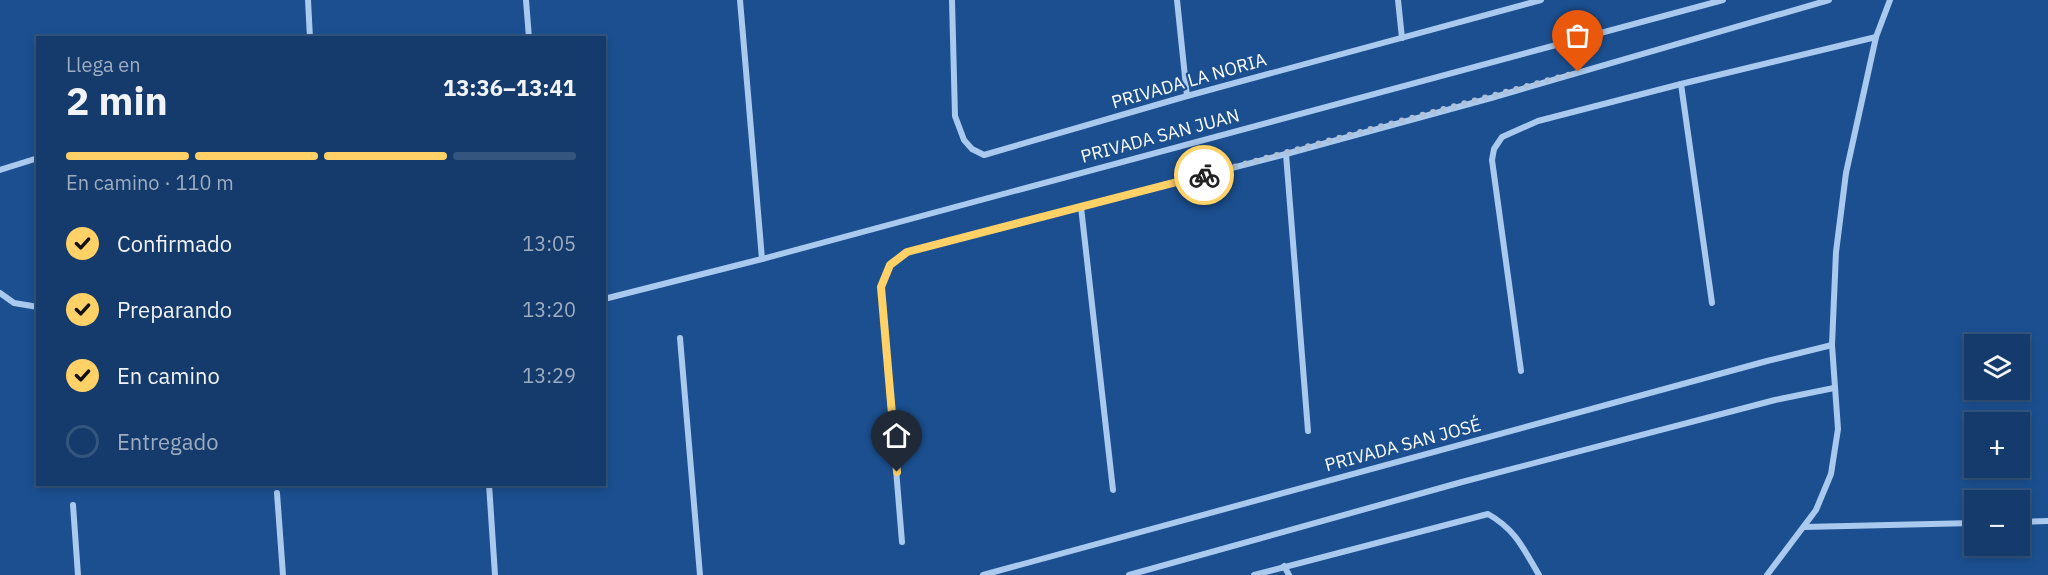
<!DOCTYPE html>
<html lang="es">
<meta charset="utf-8">
<style>
:root{--surface:#143b6b;--page:#214673;--text:#f1f3f6;--muted:#9dadc1;--line:#33557e;--accent:#ffd166}
body{margin:0;font-family:"IBM Plex Sans",sans-serif;background:var(--page);color:var(--text);height:100vh;display:flex;flex-direction:column;font-size:22px;white-space:nowrap}
*{box-sizing:border-box;margin:0}
p{font-size:20px;color:var(--muted)}
.icon{flex:none;width:33px;height:33px;fill:none;stroke:currentColor;stroke-width:2;stroke-linecap:round;stroke-linejoin:round}
.map{position:relative;flex:1;overflow:hidden}
.side{position:absolute;left:36px;top:36px;width:570px;height:450px;display:flex;flex-direction:column;background:var(--surface);border-radius:0px;box-shadow:0 3px 9px #0003,0 0 0 2px var(--line)}
.side>*{flex:none}
.controls{position:absolute;left:1964px;top:334px;display:grid;gap:12px}
.controls a{display:grid;place-items:center;width:66px;height:66px;border-radius:0px;background:var(--surface);box-shadow:0 3px 9px #0003,0 0 0 2px var(--line);font-size:30px}
.pin{position:absolute;display:grid;place-items:center;width:51px;height:51px;color:#fff;margin:-62px -26px;border-radius:50% 50% 50% 0;rotate:-45deg;box-shadow:0 0 6px #0007}
.pin .icon{rotate:45deg}
.courier{position:absolute;display:grid;place-items:center;width:60px;height:60px;margin:-30px;border:4px solid #ffd166;border-radius:50%;background:#fff;color:#222;box-shadow:0 2px 8px #0007}
.summary em{font-style:normal;font-weight:700}
.summary div{display:flex;flex-direction:column-reverse}
.summary{display:flex;align-items:center;justify-content:space-between;height:102px;padding:0 30px}
h1{font-size:39px;font-weight:700;line-height:45px}
.bar{display:grid;grid-template-columns:repeat(4,1fr);gap:9px 6px;align-content:center;height:72px;padding:0 30px}
.bar i{height:8px;border-radius:4px;background:var(--line)}
.bar .on{background:var(--accent)}
.bar p{grid-column:span 4}
ol{padding:0 30px;list-style:none}
li{display:flex;align-items:center;gap:18px;height:66px}
li p{margin-inline-start:auto}
li .icon{padding:6px;border-radius:50%;background:var(--accent);color:#111;stroke-width:4}
li:last-child{color:var(--muted)}
li i{width:33px;height:33px;border:3px solid var(--line);border-radius:50%}
.map>svg:first-child{display:block}
</style>
<div class="map">
<svg width="2048" height="575" viewBox="0 0 2048 575">
<rect width="100%" height="100%" fill="#1b4f8f"/>
<g fill="none" stroke-linecap="round" stroke-linejoin="round">
<g stroke="#a9c9ee" stroke-width="6">
<path d="M308,0L310,38"/>
<path d="M526,0L529,38"/>
<path d="M740,0L762,259"/>
<path d="M952,0L955,116L964,140L972,149L984,155L1187,96L1541,0"/>
<path d="M1177,0L1187,96"/>
<path d="M1398,0L1402,38"/>
<path d="M1681,84L1712,303"/>
<path d="M1286,154L1308,431"/>
<path d="M0,170L38,158"/>
<path d="M1081,207L1113,490"/>
<path d="M0,293L14,303L38,307"/>
<path d="M604,299L762,259L1723,0"/>
<path d="M680,338L700,575"/>
<path d="M1521,371L1492,160L1494,149L1502,137L1538,121L1681,84L1876,37"/>
<path d="M489,484L495,575"/>
<path d="M277,493L283,575"/>
<path d="M73,505L78,575"/>
<path d="M2019,522L2048,521"/>
<path d="M1804,527L1974,523"/>
<path d="M902,542L881,287L890,265L907,252L1286,154L1491,98L1829,0"/>
<path d="M1284,566L1289,575"/>
<path d="M983,575L1767,361L1832,345"/>
<path d="M1129,575L1462,482L1775,400L1834,388"/>
<path d="M1254,575L1488,514C1516,530 1523,548 1539,575"/>
<path d="M1767,575L1816,510L1831,474L1838,429L1832,345L1836,252L1846,173L1876,37L1890,0"/>
</g>
</g>
<g fill="none" stroke-linecap="round" stroke-linejoin="round">
<path stroke="#afc1d8" stroke-width="6" stroke-dasharray="0 10.8" d="M1204,175L1578,72"/>
<path stroke="#ffd166" stroke-width="8" d="M897,472L881,287L890,265L907,252L1204,175"/>
</g>
<g text-anchor="middle" stroke-width="4.5" stroke-linejoin="round" paint-order="stroke">
<g font-size="18" fill="#fff" stroke="#1b4f8f">
<text transform="translate(1189 81) rotate(-16)" y="6">PRIVADA LA NORIA</text>
<text transform="translate(1160 136) rotate(-15)" y="6">PRIVADA SAN JUAN</text>
<text transform="translate(1403 445) rotate(-15)" y="6">PRIVADA SAN JOSÉ</text>
</g>
</g>
</svg>
<div class="controls">
<a><svg class="icon" aria-label="layers" viewBox="0 0 24 24"><path d="M12 4l9 5-9 5-9-5zM3 14l9 5 9-5"/></svg></a>
<a>+</a>
<a>−</a>
</div>
<div class="pin" style="left:1578px;top:72px;background:#ea580c"><svg class="icon" aria-label="bag" viewBox="0 0 24 24"><path d="M5 8h14l-1 12H6zM9 8a3 3 0 0 1 6 0"/></svg></div>
<div class="pin" style="left:897px;top:472px;background:#1f2937"><svg class="icon" aria-label="home" viewBox="0 0 24 24"><path d="M3 11l9-7 9 7M6 9v11h12V9"/></svg></div>
<div class="courier" style="left:1204px;top:175px"><svg class="icon" aria-label="bike" viewBox="0 0 24 24"><circle cx="6" cy="16" r="4"/><circle cx="18" cy="16" r="4"/><path d="M6 16l4-8h5l3 8M10 8l3 8H6M13 5h3"/></svg></div>
<section class="side">
<div class="summary"><div><h1>2 min</h1><p>Llega en</p></div><em>13:36–13:41</em></div>
<div class="bar"><i class="on"></i><i class="on"></i><i class="on"></i><i></i><p>En camino · 110 m</p></div>
<ol>
<li><svg class="icon" aria-label="check" viewBox="0 0 24 24"><path d="M5 12l5 5 9-10"/></svg>Confirmado<p>13:05</p></li>
<li><svg class="icon" aria-label="check" viewBox="0 0 24 24"><path d="M5 12l5 5 9-10"/></svg>Preparando<p>13:20</p></li>
<li><svg class="icon" aria-label="check" viewBox="0 0 24 24"><path d="M5 12l5 5 9-10"/></svg>En camino<p>13:29</p></li>
<li><i></i>Entregado</li>
</ol>
</section>
</div>
